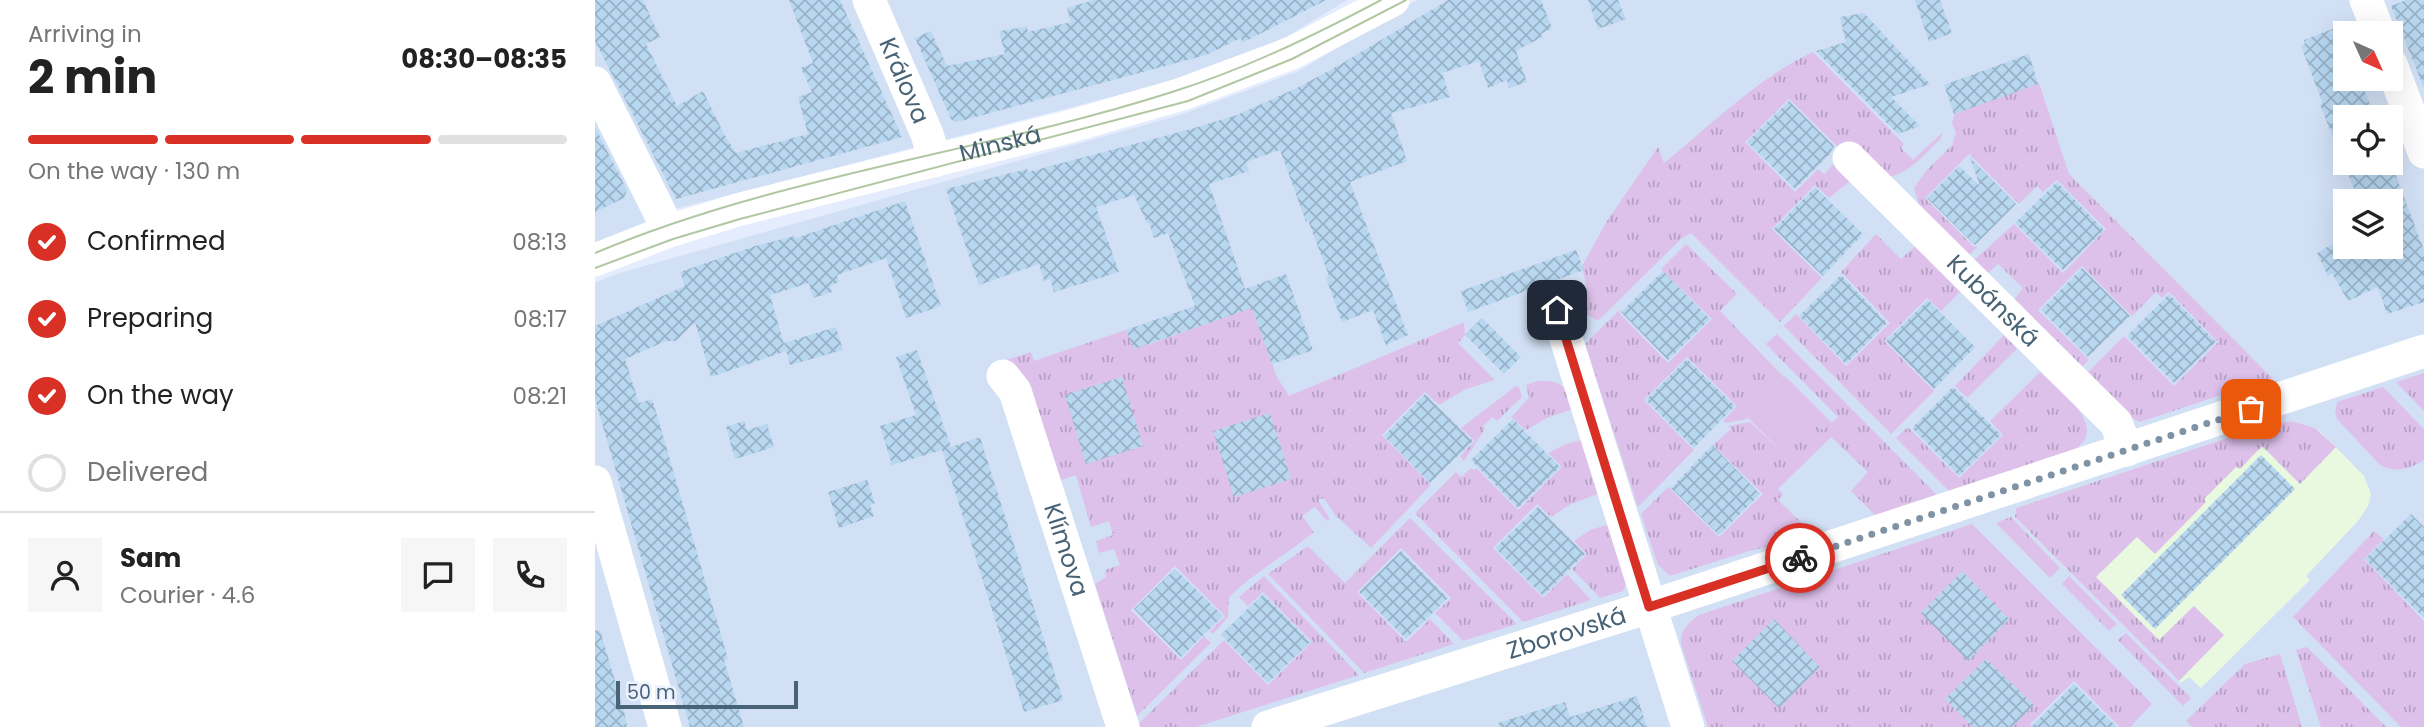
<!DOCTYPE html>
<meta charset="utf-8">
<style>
:root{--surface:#fff;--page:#f6f6f6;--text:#222;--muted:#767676;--line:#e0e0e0;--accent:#d93025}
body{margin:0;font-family:Poppins,sans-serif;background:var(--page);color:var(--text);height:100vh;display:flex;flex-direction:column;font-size:26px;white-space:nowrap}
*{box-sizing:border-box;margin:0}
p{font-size:23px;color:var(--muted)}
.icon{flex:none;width:38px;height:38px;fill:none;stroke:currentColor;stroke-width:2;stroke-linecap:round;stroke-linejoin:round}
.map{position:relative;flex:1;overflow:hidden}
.panel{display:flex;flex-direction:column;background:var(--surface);width:595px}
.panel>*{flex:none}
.needle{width:46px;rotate:135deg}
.tools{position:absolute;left:1738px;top:21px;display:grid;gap:14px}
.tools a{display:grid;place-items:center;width:70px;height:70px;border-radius:0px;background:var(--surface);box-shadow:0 7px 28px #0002;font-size:35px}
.scale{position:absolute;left:21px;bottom:18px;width:182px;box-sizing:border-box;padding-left:7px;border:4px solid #486376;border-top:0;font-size:19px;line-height:24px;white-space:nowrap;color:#486376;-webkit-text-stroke:5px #ebf1ff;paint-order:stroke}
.pin{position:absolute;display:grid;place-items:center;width:60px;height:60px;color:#fff;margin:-30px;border-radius:14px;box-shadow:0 4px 10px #0006}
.courier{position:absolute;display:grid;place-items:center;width:70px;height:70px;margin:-35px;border:5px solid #d93025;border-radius:50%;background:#fff;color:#222;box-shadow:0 2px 9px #0007}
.headline em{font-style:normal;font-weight:700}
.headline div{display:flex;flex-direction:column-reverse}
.headline{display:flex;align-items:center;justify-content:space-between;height:119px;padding:0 28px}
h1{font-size:46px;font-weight:700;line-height:52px}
.bar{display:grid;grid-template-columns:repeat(4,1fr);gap:10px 7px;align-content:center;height:84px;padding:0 28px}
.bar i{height:9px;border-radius:5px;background:var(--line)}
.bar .on{background:var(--accent)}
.bar p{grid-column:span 4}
.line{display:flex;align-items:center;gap:18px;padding:0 28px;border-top:2px solid var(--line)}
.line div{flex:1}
.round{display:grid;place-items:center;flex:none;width:74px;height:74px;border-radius:0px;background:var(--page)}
ol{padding:0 28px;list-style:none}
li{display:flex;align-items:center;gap:21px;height:77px}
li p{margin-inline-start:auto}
li .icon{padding:7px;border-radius:50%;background:var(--accent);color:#fff;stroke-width:4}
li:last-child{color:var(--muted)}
li i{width:38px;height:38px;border:4px solid var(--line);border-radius:50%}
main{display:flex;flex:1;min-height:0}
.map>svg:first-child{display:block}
</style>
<main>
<section class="panel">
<div class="headline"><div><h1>2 min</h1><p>Arriving in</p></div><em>08:30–08:35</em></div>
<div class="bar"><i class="on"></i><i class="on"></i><i class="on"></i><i></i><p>On the way · 130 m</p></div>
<ol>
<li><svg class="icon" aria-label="check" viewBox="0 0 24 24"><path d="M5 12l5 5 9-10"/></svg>Confirmed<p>08:13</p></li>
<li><svg class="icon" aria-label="check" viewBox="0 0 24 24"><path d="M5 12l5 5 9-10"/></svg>Preparing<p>08:17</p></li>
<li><svg class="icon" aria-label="check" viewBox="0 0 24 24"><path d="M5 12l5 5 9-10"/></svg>On the way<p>08:21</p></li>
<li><i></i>Delivered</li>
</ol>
<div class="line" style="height:126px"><a class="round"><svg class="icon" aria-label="person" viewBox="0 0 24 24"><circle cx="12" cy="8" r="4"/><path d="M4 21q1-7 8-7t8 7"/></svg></a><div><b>Sam</b><p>Courier · 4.6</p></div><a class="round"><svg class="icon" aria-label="chat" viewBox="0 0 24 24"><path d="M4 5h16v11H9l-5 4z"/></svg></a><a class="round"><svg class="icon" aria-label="phone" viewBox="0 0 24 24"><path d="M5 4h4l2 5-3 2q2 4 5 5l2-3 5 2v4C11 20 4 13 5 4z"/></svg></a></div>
</section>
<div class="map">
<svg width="1829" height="727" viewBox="0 0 1829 727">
<defs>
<pattern id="grass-tufts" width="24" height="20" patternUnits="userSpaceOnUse" patternTransform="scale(1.75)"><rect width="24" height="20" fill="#ddc1eb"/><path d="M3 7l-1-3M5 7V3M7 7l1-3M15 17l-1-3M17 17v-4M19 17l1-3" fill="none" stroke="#b5a0c3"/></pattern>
<pattern id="building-cross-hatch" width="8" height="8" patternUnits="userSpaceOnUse" patternTransform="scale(1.75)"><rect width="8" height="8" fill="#b8d7f0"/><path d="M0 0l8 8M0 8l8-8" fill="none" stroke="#98b2c7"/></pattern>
</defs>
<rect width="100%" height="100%" fill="#e4ecfd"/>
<g fill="#d2e0f5" fill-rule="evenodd">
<path d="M0,0H752L696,34L658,52L590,78L84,208L0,243Z"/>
<path d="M822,0H1829V727H0V283L21,274L585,115L704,71ZM1750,33H1796V79H1750ZM1750,117H1796V163H1750ZM1750,201H1796V247H1750Z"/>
</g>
<path fill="#e8f9e0" d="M1697,421L1720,428L1728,434L1769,476L1776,494L1773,506L1763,521L1711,576L1715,580L1606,688L1594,677L1586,683L1420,517L1421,508L1674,424Z"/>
<g fill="url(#grass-tufts)">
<path d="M1218,52L1309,144L1306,148L1318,160L1348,132L1346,138C1330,154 1317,171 1295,177L1244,148L1194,99L1150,142L1200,192L1223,169L1229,174L1239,164L1255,181L1234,198L1220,185L1177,229L1227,278L1185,322L1096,233L1086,239L1003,321L987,312L981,313L980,310L987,304L992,289L987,266L1012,221L1063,147L1069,163C1116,125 1164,77 1218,52Z"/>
<path d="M1444,83L1474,174L1677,378L1545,422L1530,414L1490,375L1529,336L1579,386L1623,342L1574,292L1567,298L1561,292L1537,316L1487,266L1443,310L1494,360L1484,370L1417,302L1428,288L1403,264L1391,275L1377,262L1419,224L1468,273L1511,229L1462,180L1448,192L1442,186L1424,204L1374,154L1330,198L1378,246L1382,247L1372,257L1325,210L1319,188L1330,172L1357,145L1361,133L1357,123L1360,113Z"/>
<path d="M1281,234L1306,259L1320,246L1365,292L1346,311L1332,298L1289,341L1339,391L1296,434L1189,326L1201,314L1251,366L1295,323L1246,272Z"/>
<path d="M1091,244L1142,294L1125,311L1189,377L1151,416L1152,419L1131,423L1128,421L1142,406L1092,357L1049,400L1099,450L1043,507L990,344L1024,310L1025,314L1073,363L1117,319L1066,269Z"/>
<path d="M650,289L682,377L694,396L869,322L870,335L863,343L900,380L871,389L844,405L830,392L787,435L836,485L776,548L740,515L729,498L723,500L735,519L732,521L720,507L707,516L719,532C691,555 660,572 634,597L633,617L618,634L615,631L630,616L580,566L536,610L586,660L609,636L616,643L542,716L500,584L511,577L510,570L525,565L519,549L504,553L501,541L518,535L514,521L496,527L481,475L460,482L423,368L409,361L436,352L439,361L531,330L537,344L547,341L549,346L628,318L621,298Z"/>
<path d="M1182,334L1343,496L1281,516L1256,491L1273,472L1236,437L1183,489L1188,494L1183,500L1221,537L1205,542L1203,540L1154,551L1075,576L1063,565L1046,514L1073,487L1124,537L1168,494L1118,445L1136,429L1133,426L1155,422L1187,452L1218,421L1228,430L1243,417L1171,344Z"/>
<path d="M1409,335L1422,349L1372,398L1360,386Z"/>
<path d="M1445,372C1464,391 1516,426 1479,450L1355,492L1301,438L1313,427L1364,478L1408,435L1395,421Z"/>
<path d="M1829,373V411L1801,382Z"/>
<path d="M943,381C967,380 972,387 981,408L954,417L931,430L916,417L934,398L931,385Z"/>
<path d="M921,386L924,387L927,397L902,421L898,417L888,426L890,429L869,461L865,456L880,441L866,428Z"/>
<path d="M1788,387L1829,429V460C1815,469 1799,474 1784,464L1742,419L1740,412L1742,402Z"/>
<path d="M1697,421L1720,428L1741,447L1705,484L1667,446L1645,469L1641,467L1609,499L1611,502L1560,554L1542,537L1501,577L1564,640L1599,606L1629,635L1584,681L1420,517L1421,508L1674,424Z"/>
<path d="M991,439L1008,492L976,504L956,517L942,504L898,548L948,598L972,574L996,600L928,622L820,513L861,472L866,477L876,468L879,470L881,468L923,510L967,467L953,453L971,444Z"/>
<path d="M1416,517L1465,568L1455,578L1401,523Z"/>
<path d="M815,518L922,624L868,641L840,613L856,598L806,548L762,592L811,642L835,619L859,644L769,673L673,574L713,546L750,583Z"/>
<path d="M1018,523L1032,581L1028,591L1005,598L977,569L992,554L979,541L995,530Z"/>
<path d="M1377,524L1557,704L1535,727H1525L1479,681L1435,724L1437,727H1113L1086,644C1085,630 1093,623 1104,615Z"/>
<path d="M1779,531L1789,539L1769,559L1829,621V727H1806L1698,617Z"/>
<path d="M669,576L764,675L601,727H545L544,723L629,640L673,685L717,642L668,592L653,606L644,597Z"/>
<path d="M1474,576L1522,624L1514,631L1467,584Z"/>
<path d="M1531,633L1596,698L1588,706L1523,640Z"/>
<path d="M1712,647L1791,727H1726L1701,650Z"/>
<path d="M1685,654L1707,727H1597L1591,721L1650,664Z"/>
</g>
<path fill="#ddc1eb" d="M1190,376L1237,423L1229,430L1218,421L1187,452L1151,416Z"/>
<g fill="url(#building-cross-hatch)">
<path d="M0,0H48L65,37L51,44L82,106L108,91L129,134L141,153L213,134L203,97L217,92L206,68L218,63L194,0H245L307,137L81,199L0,41Z"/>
<path d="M499,0H731L647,43L646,38L611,55L362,122L356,119L320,38L336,31L352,66L410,54L404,31L432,27L433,32L476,22L472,8Z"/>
<path d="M853,0H946L957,28L946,34L947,37L921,51L932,82L914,88L912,80L893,88L884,61L847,73L855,97L796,113L812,161L755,182L813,335L791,345L778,310L747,322L731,278L734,276L713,220L711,222L685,150L651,162L654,171L614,184L650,289L691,274L718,350L677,364L657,308L539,349L531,330L600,306L573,233L559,238L554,223H552L539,195L501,207L524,272L459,292L455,279L449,281L444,264L384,285L351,189L432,169L433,172L596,129L642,115L704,87L746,64Z"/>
<path d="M993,0H1023L1031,19L1003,29Z"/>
<path d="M1320,0H1345L1357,33L1334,42Z"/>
<path d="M1811,0H1829V88L1796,6Z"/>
<path d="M1269,13L1335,84L1296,97L1325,126L1303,134L1221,51L1251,42L1245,17Z"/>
<path d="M1745,26L1750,40V79H1765L1780,117H1750V163H1796L1829,250V302L1792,314L1783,287L1753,301L1737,273L1733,276L1722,253L1741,242L1743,247H1796V201H1764L1725,105L1728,104L1706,46L1710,44L1709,40Z"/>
<path d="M1434,54L1443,84L1359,114L1349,85Z"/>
<path d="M1194,101L1239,146L1235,154L1200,189L1152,142Z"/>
<path d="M0,127L32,190L29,198L0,212Z"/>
<path d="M1375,158L1421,204L1380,245L1332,198L1364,166L1385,186Z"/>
<path d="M1462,182L1509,230L1468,270L1420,223Z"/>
<path d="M1220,187L1268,234L1228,276L1179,229Z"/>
<path d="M310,201L346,306L311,318L291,258L242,275L244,282L235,286L237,292L218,298L214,283L175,295L191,351L116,377L100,322L81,341H71L30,359L44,403L57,399L61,412L133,659L129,660L149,727H95L0,399V326L90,286L85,272L160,246L200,236L201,238Z"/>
<path d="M981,250L989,270L873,312L866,291Z"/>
<path d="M1487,268L1535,316L1493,357L1446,310Z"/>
<path d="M1068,271L1115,319L1073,360L1026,312Z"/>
<path d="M1246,275L1292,323L1251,364L1204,316Z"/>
<path d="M1574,294L1621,342L1579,383L1532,336Z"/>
<path d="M1333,300L1380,347L1339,389L1291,341Z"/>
<path d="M887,318L926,357L909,374L870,335Z"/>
<path d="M241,327L248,350L195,365L189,343Z"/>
<path d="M322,350L356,447L385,437L468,700L429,712L347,450L297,465L285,426L321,415L301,357Z"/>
<path d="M1092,359L1140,406L1099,448L1051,400Z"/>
<path d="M527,377L548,446L491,464L470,395Z"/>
<path d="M1358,387L1406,435L1364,476L1317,428Z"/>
<path d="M830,394L878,441L835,483L789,436Z"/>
<path d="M675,413L696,479L639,497L618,431Z"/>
<path d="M918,419L965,467L923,508L876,460Z"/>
<path d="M149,421L152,430L172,424L179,447L140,459L131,427Z"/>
<path d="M1117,445L1165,494L1124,535L1076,488Z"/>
<path d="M1666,455L1700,489L1560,629L1526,595Z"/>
<path d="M272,480L280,503L275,505L279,516L244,528L233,492Z"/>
<path d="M943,507L990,554L948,596L900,548Z"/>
<path d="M1816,514L1829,527V618L1770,559Z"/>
<path d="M806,551L853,598L811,639L764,592Z"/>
<path d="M580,569L628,616L586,657L539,609Z"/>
<path d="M1367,571L1414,619L1373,661L1326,613Z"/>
<path d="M668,594L715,642L673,683L626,635Z"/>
<path d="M1179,619L1225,667L1184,708L1137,661Z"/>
<path d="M5,630L29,711L32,727H0V631Z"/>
<path d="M1391,659L1439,705L1417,727H1378L1350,699Z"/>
<path d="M1479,684L1522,727H1436Z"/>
<path d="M1042,696L1052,727H904L903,723L970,702L975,717Z"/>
</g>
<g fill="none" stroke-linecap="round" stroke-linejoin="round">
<g stroke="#fff" stroke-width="33">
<path id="s1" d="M274,0L332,134L340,161"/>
<path d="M1771,0L1784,33"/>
<path d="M1796,64L1829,152"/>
<path d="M0,83L74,231"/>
<path id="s2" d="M1254,158L1521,423L1532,450"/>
<path id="s3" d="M0,260L74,231L142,210L473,127L587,94L697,53L798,0"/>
<path d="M962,310L1093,727"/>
<path id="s4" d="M408,376L420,391L528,727"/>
<path d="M0,482L70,727"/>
<path id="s5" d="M673,727L1054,607L1829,351"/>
</g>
<g stroke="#b1c7a2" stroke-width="2">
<path d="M0,253C185,175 387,153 577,92C650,69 718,36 786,0"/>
<path d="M0,268L78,239L145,219L593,101L697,59L811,0"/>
</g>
</g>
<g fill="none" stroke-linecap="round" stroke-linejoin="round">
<path stroke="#7f93a5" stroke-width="7" stroke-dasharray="0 12.6" d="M1205,558L1656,409"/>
<path stroke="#d93025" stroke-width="9" d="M962,310L1054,607L1205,558"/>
</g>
<g text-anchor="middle" stroke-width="5" stroke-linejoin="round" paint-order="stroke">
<g font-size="24" fill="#486376" stroke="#ebf1ff">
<text dy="8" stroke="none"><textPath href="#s1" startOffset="88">Králova</textPath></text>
<text dy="8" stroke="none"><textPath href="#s3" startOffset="422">Minská</textPath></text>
<text dy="8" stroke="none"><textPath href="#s2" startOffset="203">Kubánská</textPath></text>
<text dy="8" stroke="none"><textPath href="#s4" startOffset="186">Klímova</textPath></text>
<text dy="8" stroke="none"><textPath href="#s5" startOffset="313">Zborovská</textPath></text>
</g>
</g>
</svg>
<div class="tools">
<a><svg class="needle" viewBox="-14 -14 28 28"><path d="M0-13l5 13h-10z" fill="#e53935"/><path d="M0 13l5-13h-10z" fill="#767676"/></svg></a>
<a><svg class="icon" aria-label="locate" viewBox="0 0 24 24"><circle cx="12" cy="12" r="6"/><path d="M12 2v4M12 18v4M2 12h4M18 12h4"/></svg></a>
<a><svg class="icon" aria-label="layers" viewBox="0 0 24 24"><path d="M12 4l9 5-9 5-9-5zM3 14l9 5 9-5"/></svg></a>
</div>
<div class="scale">50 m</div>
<div class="pin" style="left:1656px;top:409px;background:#ea580c"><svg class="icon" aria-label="bag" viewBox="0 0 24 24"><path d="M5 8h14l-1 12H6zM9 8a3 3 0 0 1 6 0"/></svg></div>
<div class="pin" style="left:962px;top:310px;background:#1f2937"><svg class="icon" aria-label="home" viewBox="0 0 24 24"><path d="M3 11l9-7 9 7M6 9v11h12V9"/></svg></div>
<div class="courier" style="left:1205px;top:558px"><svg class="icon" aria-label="bike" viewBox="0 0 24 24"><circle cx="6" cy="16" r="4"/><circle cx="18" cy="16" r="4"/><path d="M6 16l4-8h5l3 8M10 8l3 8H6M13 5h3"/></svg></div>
</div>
</main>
